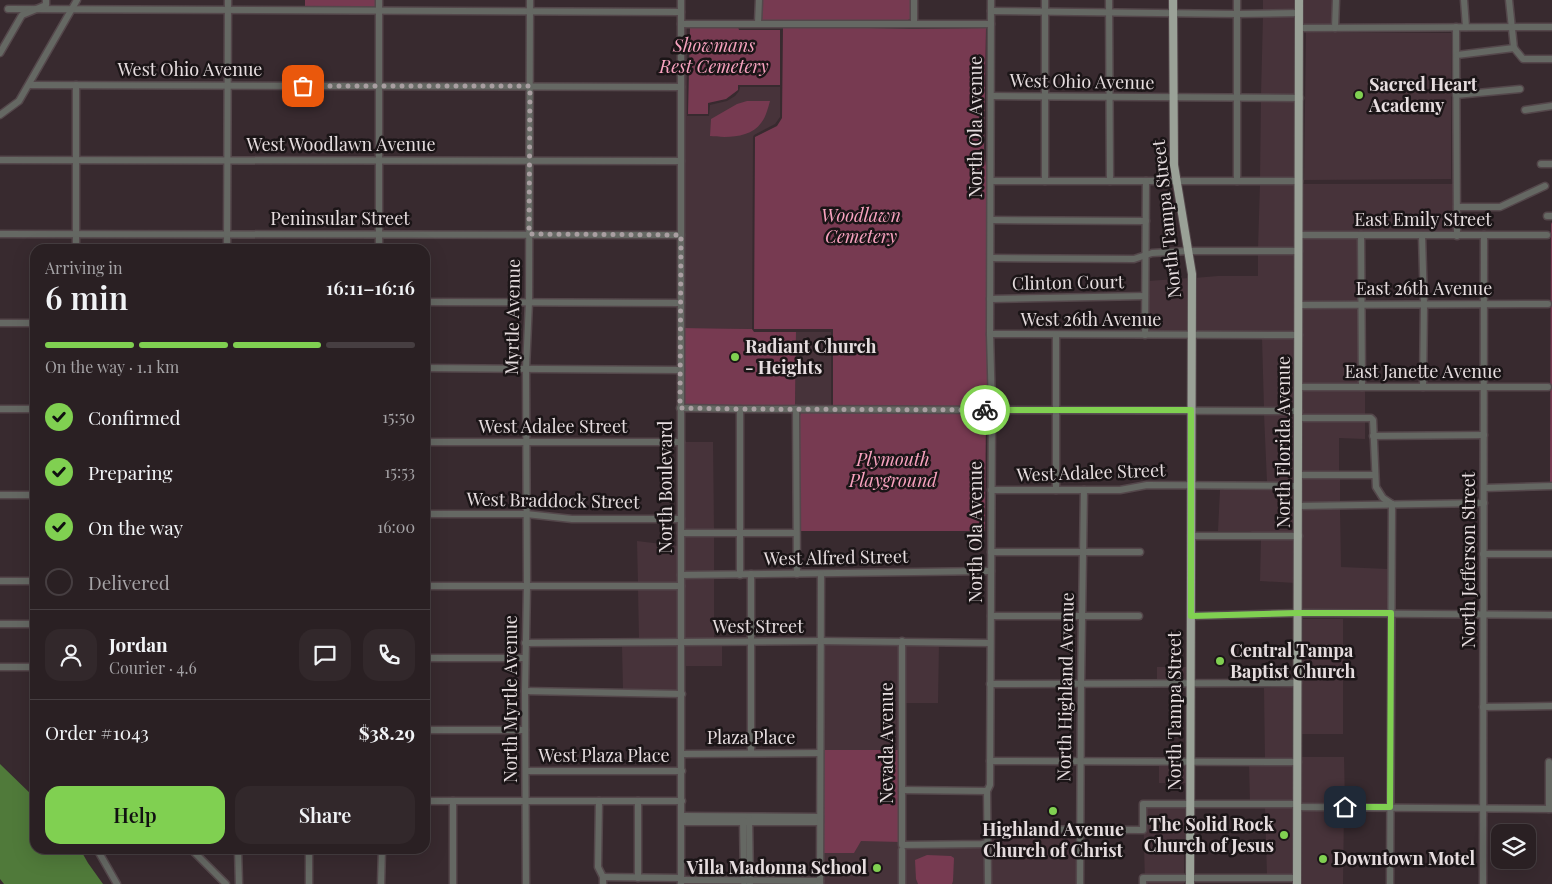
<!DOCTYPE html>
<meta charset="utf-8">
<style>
:root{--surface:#2a2023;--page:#32282b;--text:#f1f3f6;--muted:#a5a3a6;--line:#463e41;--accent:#80d051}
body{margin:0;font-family:"Playfair Display",serif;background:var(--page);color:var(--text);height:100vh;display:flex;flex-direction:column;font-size:19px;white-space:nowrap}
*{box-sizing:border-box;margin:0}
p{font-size:16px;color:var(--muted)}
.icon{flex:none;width:28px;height:28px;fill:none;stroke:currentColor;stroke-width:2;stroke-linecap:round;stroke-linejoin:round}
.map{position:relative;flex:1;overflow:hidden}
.drawer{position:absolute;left:30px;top:244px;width:400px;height:610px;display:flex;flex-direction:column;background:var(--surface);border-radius:15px;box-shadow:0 5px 20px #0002,0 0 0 1px var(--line)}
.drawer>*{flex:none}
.buttons{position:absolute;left:1491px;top:824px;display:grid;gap:10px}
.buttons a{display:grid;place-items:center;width:45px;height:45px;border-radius:10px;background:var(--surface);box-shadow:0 5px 20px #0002,0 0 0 1px var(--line);font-size:25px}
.pin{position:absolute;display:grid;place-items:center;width:42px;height:42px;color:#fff;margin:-21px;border-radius:10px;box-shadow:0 2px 8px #0006}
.courier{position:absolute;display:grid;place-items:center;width:50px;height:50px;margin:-25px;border:4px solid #80d051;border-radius:50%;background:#fff;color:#222;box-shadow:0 1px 6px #0007}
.headline em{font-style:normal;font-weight:600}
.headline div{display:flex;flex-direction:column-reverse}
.headline{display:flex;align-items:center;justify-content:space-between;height:85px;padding:0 15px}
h1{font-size:32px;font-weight:600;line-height:38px}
.bar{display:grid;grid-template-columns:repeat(4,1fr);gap:8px 5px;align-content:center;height:60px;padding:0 15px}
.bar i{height:6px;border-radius:4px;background:var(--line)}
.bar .current{background:var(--accent)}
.bar p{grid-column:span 4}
.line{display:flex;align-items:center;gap:12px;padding:0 15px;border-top:1px solid var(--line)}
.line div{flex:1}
.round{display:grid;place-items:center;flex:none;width:52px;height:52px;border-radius:15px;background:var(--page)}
ol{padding:0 15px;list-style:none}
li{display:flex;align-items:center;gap:15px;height:55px}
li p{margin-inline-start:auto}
li .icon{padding:5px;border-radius:50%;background:var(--accent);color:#111;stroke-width:4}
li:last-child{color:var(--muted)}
li i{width:28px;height:28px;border:2px solid var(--line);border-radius:50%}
.action{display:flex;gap:10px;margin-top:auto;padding:10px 15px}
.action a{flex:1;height:58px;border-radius:15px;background:var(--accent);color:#111;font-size:20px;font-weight:600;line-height:58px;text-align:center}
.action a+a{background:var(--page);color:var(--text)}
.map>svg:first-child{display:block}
</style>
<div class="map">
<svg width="1552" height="884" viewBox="0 0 1552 884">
<rect width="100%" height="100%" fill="#382a2f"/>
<g fill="#47333a">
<path d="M1263,0H1297V10L1263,11Z"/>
<path d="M1302,0H1333L1332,25H1302Z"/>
<path d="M1263,16H1297V95H1261Z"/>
<path d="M684,27H687V116H709L710,105L727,101L735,96L739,91L740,87H780V117L775,124L754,135L753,137L752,329L683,328Z"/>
<path d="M1306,32L1451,33V179L1304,180Z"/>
<path d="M1261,101H1297V178H1260Z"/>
<path d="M1260,184H1297V248H1258Z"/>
<path d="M1302,184H1454V233L1302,232Z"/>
<rect x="1302" y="238" width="57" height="64"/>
<path d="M1258,254H1297L1296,332H1194V278L1218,276H1258Z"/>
<path d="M1189,278L1188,332H1148V281Z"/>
<path d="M1359,307V384H1302V308Z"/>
<path d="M796,332H831V406H795Z"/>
<path d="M1262,338H1296V408H1264Z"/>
<path d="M1302,390H1365V415H1301Z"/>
<path d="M1264,414H1296V483L1267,482Z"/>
<path d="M1301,421H1365V439L1339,438V472H1301Z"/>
<path d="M683,442H713L714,529L684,530Z"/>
<path d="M1301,478H1340V503H1302Z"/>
<path d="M1267,488H1296V533H1254L1250,531H1218L1220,490Z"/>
<path d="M1302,509H1340L1341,567L1388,569V610H1301Z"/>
<rect x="684" y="535" width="30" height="37"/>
<path d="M1261,539H1296V583L1260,581Z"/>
<path d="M637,541L678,546L679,583H638Z"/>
<rect x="684" y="578" width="30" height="61"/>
<path d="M638,589H679V639H639Z"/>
<path d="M1303,619H1343V734H1301Z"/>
<path d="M939,643L938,703H903L901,842L985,847L984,884H823V644Z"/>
<rect x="686" y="644" width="36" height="22"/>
<path d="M679,645V691L623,690L622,646Z"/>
<rect x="1157" y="667" width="32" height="16"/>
<path d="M1292,687V760H1265L1264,688Z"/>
<path d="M1302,757H1344L1345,805L1302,804Z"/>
<path d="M1189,762V783H1159V763Z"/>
<path d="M1249,762H1297V803H1250Z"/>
<path d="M1143,804H1189L1188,839H1170L1184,840V884H1145Z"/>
<path d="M1265,806L1344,809L1343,884H1301V876H1267Z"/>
<path d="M987,829L1079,830V884H988Z"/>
</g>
<g fill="#773a51">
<rect x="305" y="0" width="72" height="9"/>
<path d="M761,0H911L910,19L906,21L761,20Z"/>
<path d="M783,26L912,29L986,28L984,148L987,176L988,405L986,406H833V329H754L755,137L777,126L782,118Z"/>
<path d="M690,27H738L739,30H780V85H738V90L726,99L708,103V114H688Z"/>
<path d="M747,101H770C768,108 766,117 761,123C751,138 726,138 710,136L711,119L737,104Z"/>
<path d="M1552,222V482H1550L1551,224Z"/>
<path d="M683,328L752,329L754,332H796L795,406H740L683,405Z"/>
<path d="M806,411L986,412L985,531H799V417L801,413Z"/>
<path d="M823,750H902L901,842L861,841L854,853H822Z"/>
<path d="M927,855L951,856L954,858L953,881L952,884H918L916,879L915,860Z"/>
</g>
<path fill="#507a3a" d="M0,764L35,798V849H80L88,863L103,884H4L0,879Z"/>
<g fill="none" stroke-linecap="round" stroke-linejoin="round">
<g stroke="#54474b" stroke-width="9">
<g id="minor">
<path d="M1045,0V181"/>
<path d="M1109,0L1110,181"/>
<path d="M1237,0V181"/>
<path d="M1464,0L1466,27"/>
<path d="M1509,0L1514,48"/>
<path d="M8,9L681,12"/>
<path d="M991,11L1237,14L1299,13"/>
<path d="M758,23L759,0"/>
<path d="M914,23V0"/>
<path d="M681,24H991"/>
<path d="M1456,27L1457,236"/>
<path d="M1299,28L1552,27"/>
<path d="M1335,28L1336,0"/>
<path d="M1514,48L1523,59H1552"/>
<path d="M0,53L22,15L46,5V0"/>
<path d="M1457,55L1514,48"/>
<path d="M29,85L681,87"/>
<path d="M1456,95L1520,89"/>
<path d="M991,96L1300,98"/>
<path d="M1525,110L1552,106"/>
<path d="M0,115L19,101L77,0"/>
<path d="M0,160L681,161"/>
<path d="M1541,164H1552"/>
<path d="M991,181H1299"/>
<path d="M1457,207H1500L1545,186"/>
<path d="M1547,216H1552"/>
<path d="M991,220L1146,221"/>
<path d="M0,234L681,235"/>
<path d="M1299,235H1547"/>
<path d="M1361,235L1362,387"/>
<path d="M1422,236L1424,304L1423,387"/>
<path d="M76,249V85"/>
<path d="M227,249L228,0"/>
<path d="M379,249V0"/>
<path d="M991,258L1134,259L1152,253L1188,251H1299"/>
<path d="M990,299L1145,296"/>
<path d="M425,302L681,303"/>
<path d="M1299,305L1548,304"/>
<path d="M0,323H35"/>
<path d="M990,334L1299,335"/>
<path d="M1056,335V490"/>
<path d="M1145,335L1146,181"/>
<path d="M425,368L681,370"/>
<path d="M1299,387H1548"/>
<path d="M680,408L740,409L1299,411"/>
<path d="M0,409H35"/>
<path d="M740,409V575"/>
<path d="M796,409L797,574"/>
<path d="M1299,418H1371L1373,420L1376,487L1383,498L1392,504"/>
<path d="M1373,436L1484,435"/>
<path d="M425,442H681"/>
<path d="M1299,475H1375"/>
<path d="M1484,488L1552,486"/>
<path d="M991,490H1120L1147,485L1298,486"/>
<path d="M0,495H35"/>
<path d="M1299,506L1484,503"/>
<path d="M425,514H526L572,519H681"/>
<path d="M681,533H796"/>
<path d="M1191,536H1299"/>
<path d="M991,552H1140"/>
<path d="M1483,554H1552"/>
<path d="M751,574V753"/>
<path d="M681,575L991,571"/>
<path d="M0,581H35"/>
<path d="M425,586H681"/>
<path d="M991,616H1139"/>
<path d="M1191,616L1299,613L1552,615"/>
<path d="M0,624H35"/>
<path d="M902,641V845L982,844L987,843"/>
<path d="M525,643L821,641L990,643"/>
<path d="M425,658H525"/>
<path d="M0,667H35"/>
<path d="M990,684L1298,683"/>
<path d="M525,691L682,694"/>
<path d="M1483,707L1552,706"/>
<path d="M425,730H525"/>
<path d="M682,754L820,753"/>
<path d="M990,761L1298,762"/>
<path d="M1549,762V809"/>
<path d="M526,771H682"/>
<path d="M902,790L987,791"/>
<path d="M425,801H682"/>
<path d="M453,801V884"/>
<path d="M599,801L598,867L603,877V884"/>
<path d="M1298,807L1552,809"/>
<path d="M682,816L820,817"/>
<path d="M749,818L750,883"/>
<path d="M743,820L744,882"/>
<path d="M682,822H820"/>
<path d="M987,829L1143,830V804H1298"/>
<path d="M97,849L117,884"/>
<path d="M191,849L226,884"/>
<path d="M238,849L239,884"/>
<path d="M309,849V884"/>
<path d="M603,877L681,878"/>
<path d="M638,878V801"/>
<path d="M681,880L820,881"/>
<path d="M381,884L382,849"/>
<path d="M526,884L525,691L527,586L526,368L529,302L530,0"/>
<path d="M681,884V0"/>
<path d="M820,884L821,574"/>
<path d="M902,884V850"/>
<path d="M988,884L987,791L990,785L992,410L990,334L991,0"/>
<path d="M1080,884L1081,684L1084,490"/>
<path d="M1143,884V878H1297"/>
<path d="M1390,884L1392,504"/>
<path d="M1483,884L1484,235"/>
</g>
</g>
<g stroke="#54474b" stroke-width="10">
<g id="major">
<path d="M1173,0L1174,165L1192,274L1190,884"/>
<path d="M1297,884L1299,0"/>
</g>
</g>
<use href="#minor" stroke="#656863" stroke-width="6"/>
<use href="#major" stroke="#9aa197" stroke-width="8"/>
</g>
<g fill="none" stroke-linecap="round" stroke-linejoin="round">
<path stroke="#a99ea1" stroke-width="5" stroke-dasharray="0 9" d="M303,86H530L529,234L681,235L680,408L740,409L985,410"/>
<path stroke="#80d051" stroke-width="6" d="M985,410H1191V616L1298,613H1391L1390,807H1345"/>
</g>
<g fill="#80d051" stroke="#1b1517" stroke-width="2">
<circle cx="1359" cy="95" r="5"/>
<circle cx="735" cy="357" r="5"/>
<circle cx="1220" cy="661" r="5"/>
<circle cx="1053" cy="811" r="5"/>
<circle cx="1284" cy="835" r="5"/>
<circle cx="1323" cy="859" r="5"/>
<circle cx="877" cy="868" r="5"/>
</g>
<g text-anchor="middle" stroke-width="5" stroke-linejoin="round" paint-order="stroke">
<g font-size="18" font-style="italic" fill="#f8a2bf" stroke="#1b1517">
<text x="714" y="52">Showmans<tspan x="714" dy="21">Rest Cemetery</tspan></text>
<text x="861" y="222">Woodlawn<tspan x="861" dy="21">Cemetery</tspan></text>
<text x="893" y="466">Plymouth<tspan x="893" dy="21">Playground</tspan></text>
</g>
<g font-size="18" fill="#e6dddf" stroke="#1b1517">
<text x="190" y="76">West Ohio Avenue</text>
<text transform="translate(1082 82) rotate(1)" y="6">West Ohio Avenue</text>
<text transform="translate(976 127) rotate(-90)" y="6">North Ola Avenue</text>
<text x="341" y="151">West Woodlawn Avenue</text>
<text x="340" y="225">Peninsular Street</text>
<text transform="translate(1167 219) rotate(-96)" y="6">North Tampa Street</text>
<text x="1423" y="226">East Emily Street</text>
<text transform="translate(1068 283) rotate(-1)" y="6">Clinton Court</text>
<text x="1424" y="295">East 26th Avenue</text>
<text transform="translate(513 317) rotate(-89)" y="6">Myrtle Avenue</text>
<text x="1091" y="326">West 26th Avenue</text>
<text x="1423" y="378">East Janette Avenue</text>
<text x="553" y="433">West Adalee Street</text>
<text transform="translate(1284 442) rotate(-90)" y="6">North Florida Avenue</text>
<text transform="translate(1091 473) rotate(-2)" y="6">West Adalee Street</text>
<text transform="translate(666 487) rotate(-90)" y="6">North Boulevard</text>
<text transform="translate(553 501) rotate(1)" y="6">West Braddock Street</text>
<text transform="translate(976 532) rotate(-90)" y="6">North Ola Avenue</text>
<text transform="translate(836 558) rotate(-1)" y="6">West Alfred Street</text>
<text transform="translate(1469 560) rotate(-90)" y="6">North Jefferson Street</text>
<text x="758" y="633">West Street</text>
<text transform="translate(1066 687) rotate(-89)" y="6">North Highland Avenue</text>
<text transform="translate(511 699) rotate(-90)" y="6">North Myrtle Avenue</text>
<text transform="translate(1175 711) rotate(-90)" y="6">North Tampa Street</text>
<text x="751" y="744">Plaza Place</text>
<text transform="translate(887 743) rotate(-90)" y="6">Nevada Avenue</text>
<text x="604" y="762">West Plaza Place</text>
</g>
<g font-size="18" font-weight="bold" fill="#e6dddf" stroke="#1b1517" text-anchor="start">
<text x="1369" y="91">Sacred Heart<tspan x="1369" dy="21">Academy</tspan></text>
<text x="745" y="353">Radiant Church<tspan x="745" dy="21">- Heights</tspan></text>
<text x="1230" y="657">Central Tampa<tspan x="1230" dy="21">Baptist Church</tspan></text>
<text x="1274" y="831" text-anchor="end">The Solid Rock<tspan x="1274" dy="21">Church of Jesus</tspan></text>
<text x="1053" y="836" text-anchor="middle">Highland Avenue<tspan x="1053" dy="21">Church of Christ</tspan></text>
<text x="1333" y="865">Downtown Motel</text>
<text x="867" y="874" text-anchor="end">Villa Madonna School</text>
</g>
</g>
</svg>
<div class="buttons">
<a><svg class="icon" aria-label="layers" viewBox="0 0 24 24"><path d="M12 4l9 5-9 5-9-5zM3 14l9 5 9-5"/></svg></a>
</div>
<div class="pin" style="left:303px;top:86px;background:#ea580c"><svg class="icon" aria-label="bag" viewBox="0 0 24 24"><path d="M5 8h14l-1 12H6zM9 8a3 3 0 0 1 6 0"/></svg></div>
<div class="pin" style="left:1345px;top:807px;background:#1f2937"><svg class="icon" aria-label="home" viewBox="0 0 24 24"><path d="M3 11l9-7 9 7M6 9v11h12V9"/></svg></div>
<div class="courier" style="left:985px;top:410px"><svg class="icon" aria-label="bike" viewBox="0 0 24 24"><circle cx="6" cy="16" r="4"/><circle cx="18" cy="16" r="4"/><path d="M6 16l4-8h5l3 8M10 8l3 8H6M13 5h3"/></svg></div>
<section class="drawer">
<div class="headline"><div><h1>6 min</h1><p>Arriving in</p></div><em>16:11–16:16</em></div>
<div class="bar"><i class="current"></i><i class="current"></i><i class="current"></i><i></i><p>On the way · 1.1 km</p></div>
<ol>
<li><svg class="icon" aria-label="check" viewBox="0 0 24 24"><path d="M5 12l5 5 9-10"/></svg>Confirmed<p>15:50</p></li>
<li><svg class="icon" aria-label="check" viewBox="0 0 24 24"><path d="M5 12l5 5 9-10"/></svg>Preparing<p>15:53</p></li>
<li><svg class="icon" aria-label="check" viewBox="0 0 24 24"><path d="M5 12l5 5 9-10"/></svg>On the way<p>16:00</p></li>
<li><i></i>Delivered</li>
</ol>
<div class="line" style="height:90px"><a class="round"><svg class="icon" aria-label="person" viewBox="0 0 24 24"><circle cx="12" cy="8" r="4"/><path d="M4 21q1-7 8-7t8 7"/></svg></a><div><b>Jordan</b><p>Courier · 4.6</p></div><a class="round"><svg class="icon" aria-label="chat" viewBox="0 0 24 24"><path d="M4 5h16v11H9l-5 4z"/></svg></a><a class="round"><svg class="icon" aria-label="phone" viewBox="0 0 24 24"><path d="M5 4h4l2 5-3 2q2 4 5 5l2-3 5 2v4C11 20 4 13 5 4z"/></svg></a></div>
<div class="line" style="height:65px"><div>Order #1043</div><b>$38.29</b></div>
<div class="action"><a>Help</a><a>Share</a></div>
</section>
</div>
